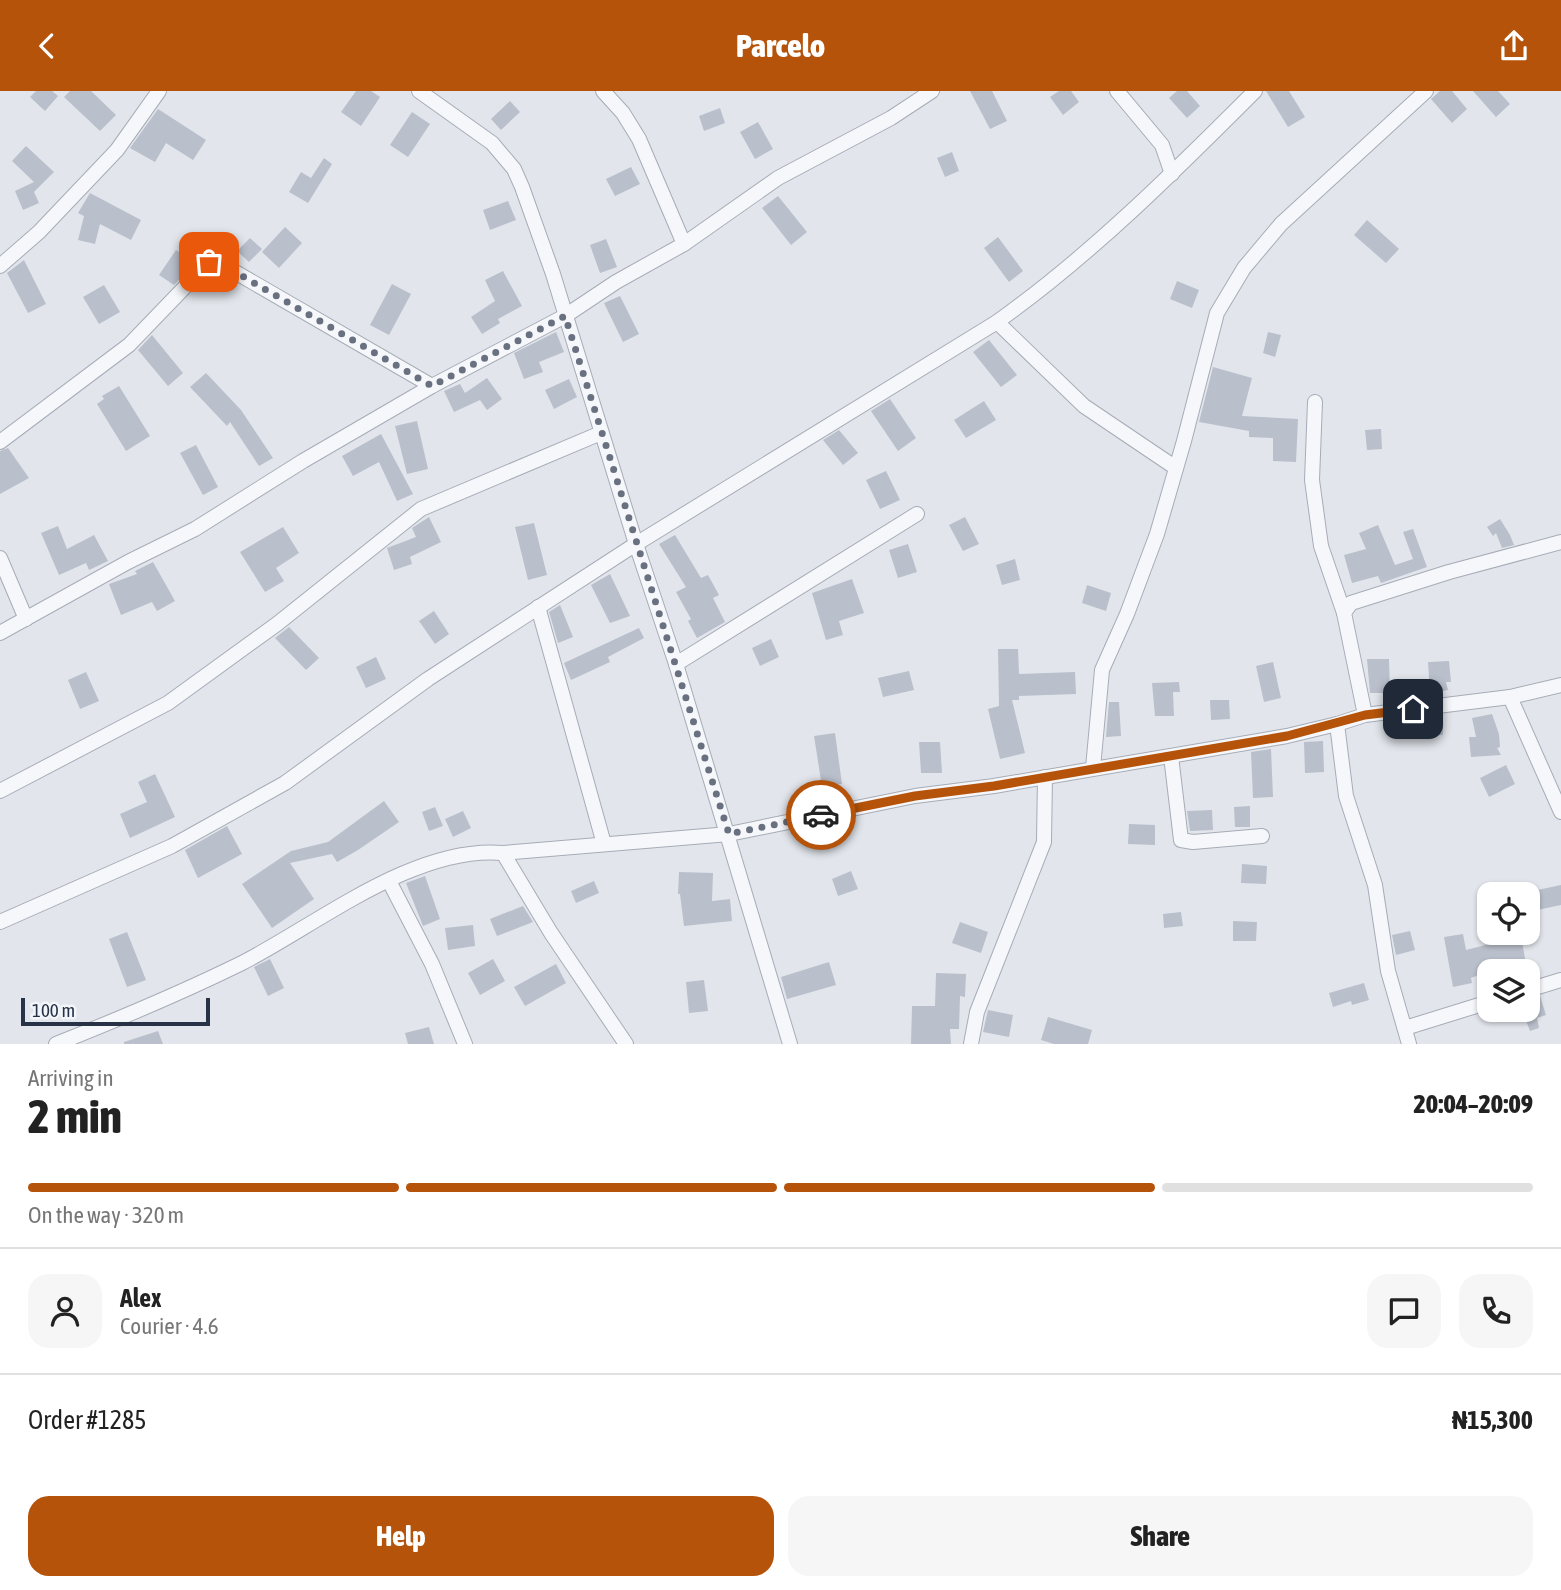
<!DOCTYPE html>
<meta charset="utf-8">
<style>
:root{--surface:#fff;--page:#f6f6f6;--text:#222;--muted:#767676;--line:#e0e0e0;--accent:#b45309}
body{margin:0;font-family:"Asap Condensed",sans-serif;background:var(--page);color:var(--text);height:100vh;display:flex;flex-direction:column;font-size:26px;white-space:nowrap}
*{box-sizing:border-box;margin:0}
p{font-size:23px;color:var(--muted)}
.icon{flex:none;width:38px;height:38px;fill:none;stroke:currentColor;stroke-width:2;stroke-linecap:round;stroke-linejoin:round}
.map{position:relative;height:953px;overflow:hidden}
.side{display:flex;flex-direction:column;background:var(--surface);flex:1}
.side>*{flex:none}
.fabs{position:absolute;left:1477px;top:791px;display:grid;gap:14px}
.fabs a{display:grid;place-items:center;width:63px;height:63px;border-radius:14px;background:var(--surface);box-shadow:0 2px 5px #0004;font-size:35px}
.scale{position:absolute;left:21px;bottom:18px;width:189px;box-sizing:border-box;padding-left:7px;border:4px solid #283246;border-top:0;font-size:19px;line-height:24px;white-space:nowrap;color:#283246;-webkit-text-stroke:5px #f2f5f9;paint-order:stroke}
.pin{position:absolute;display:grid;place-items:center;width:60px;height:60px;color:#fff;margin:-30px;border-radius:14px;box-shadow:0 4px 10px #0006}
.courier{position:absolute;display:grid;place-items:center;width:70px;height:70px;margin:-35px;border:5px solid #b45309;border-radius:50%;background:#fff;color:#222;box-shadow:0 2px 9px #0007}
.overview em{font-style:normal;font-weight:800}
.overview div{display:flex;flex-direction:column-reverse}
.overview{display:flex;align-items:center;justify-content:space-between;height:119px;padding:0 28px}
h1{font-size:46px;font-weight:800;line-height:52px}
.bar{display:grid;grid-template-columns:repeat(4,1fr);gap:10px 7px;align-content:center;height:84px;padding:0 28px}
.bar i{height:9px;border-radius:5px;background:var(--line)}
.bar .on{background:var(--accent)}
.bar p{grid-column:span 4}
.line{display:flex;align-items:center;gap:18px;padding:0 28px;border-top:2px solid var(--line)}
.line div{flex:1}
.round{display:grid;place-items:center;flex:none;width:74px;height:74px;border-radius:21px;background:var(--page)}
.button{display:flex;gap:14px;margin-top:auto;padding:14px 28px}
.button a{flex:1;height:80px;border-radius:21px;background:var(--accent);color:#fff;font-size:28px;font-weight:800;line-height:80px;text-align:center}
.button a+a{background:var(--page);color:var(--text)}
header{display:flex;justify-content:space-between;align-items:center;height:91px;padding:0 28px;background:var(--accent);color:#fff;font-size:32px;font-weight:800}
.map>svg:first-child{display:block}
</style>
<header><svg class="icon" aria-label="back" viewBox="0 0 24 24"><path d="M15 5l-7 7 7 7"/></svg>Parcelo<svg class="icon" aria-label="share" viewBox="0 0 24 24"><path d="M12 15V3M7 8l5-5 5 5M5 13v7h14v-7"/></svg></header>
<div class="map">
<svg width="1561" height="953" viewBox="0 0 1561 953">
<rect width="100%" height="100%" fill="#e2e6ec"/>
<g fill="#b9bfcb">
<path d="M36,0H52L58,5L45,20L30,6Z"/>
<path d="M70,0H91L116,24L100,40L64,6Z"/>
<path d="M356,0H371L380,6L361,35L341,21Z"/>
<path d="M970,0H992L1007,30L990,38Z"/>
<path d="M1059,0H1071L1079,11L1063,24L1050,6Z"/>
<path d="M1177,0H1187L1200,15L1187,27L1169,7Z"/>
<path d="M1266,0H1289L1305,26L1288,36Z"/>
<path d="M1440,0H1452L1467,18L1452,32L1431,8Z"/>
<path d="M1473,0H1498L1510,13L1496,26Z"/>
<path d="M510,10L520,21L501,39L491,28Z"/>
<path d="M720,17L725,32L704,40L699,25Z"/>
<path d="M158,18L206,49L193,69L166,52L155,71L130,57Z"/>
<path d="M412,21L430,33L408,66L390,54Z"/>
<path d="M758,31L773,58L755,68L740,41Z"/>
<path d="M26,55L54,81L34,101L39,112L23,119L15,100L34,91L12,70Z"/>
<path d="M952,61L959,80L945,86L937,67Z"/>
<path d="M324,67L332,73L308,112L289,101L301,81L311,87Z"/>
<path d="M631,76L640,93L615,105L606,88Z"/>
<path d="M90,102L141,129L131,149L100,133L95,153L78,149L84,125L78,122Z"/>
<path d="M778,105L807,141L791,154L762,117Z"/>
<path d="M508,110L516,129L490,139L483,119Z"/>
<path d="M1367,129L1399,158L1386,172L1354,144Z"/>
<path d="M285,136L302,152L279,177L262,161Z"/>
<path d="M998,146L1023,180L1009,191L984,157Z"/>
<path d="M250,147L262,158L249,171L237,160Z"/>
<path d="M606,148L617,176L600,182L590,154Z"/>
<path d="M176,159L195,172L174,194L159,184Z"/>
<path d="M24,169L46,213L28,222L7,182Z"/>
<path d="M503,180L522,215L498,228L500,232L482,243L471,226L495,210L485,189Z"/>
<path d="M1177,190L1199,199L1192,217L1170,208Z"/>
<path d="M392,193L411,203L389,244L370,234Z"/>
<path d="M104,194L120,221L99,233L83,206Z"/>
<path d="M620,205L639,243L623,251L604,212Z"/>
<path d="M556,241L564,261L539,271L543,281L524,288L514,262Z"/>
<path d="M1268,241L1281,244L1275,266L1263,262Z"/>
<path d="M152,244L183,282L168,295L138,259Z"/>
<path d="M989,249L1017,284L1001,296L973,261Z"/>
<path d="M1213,276L1252,287L1242,325L1298,328L1296,371L1273,370V347L1249,346V340L1199,331Z"/>
<path d="M206,282L241,319L273,367L259,375L230,331L227,335L190,296Z"/>
<path d="M487,287L502,308L487,319L480,309L454,321L444,300L460,293L465,302Z"/>
<path d="M569,288L577,306L554,318L545,299Z"/>
<path d="M119,295L150,345L126,360L97,313L104,308L102,305Z"/>
<path d="M890,308L916,347L898,360L871,320Z"/>
<path d="M984,310L996,329L966,347L954,329Z"/>
<path d="M417,330L428,378L407,383L395,335Z"/>
<path d="M1381,338L1382,358L1367,359L1365,339Z"/>
<path d="M839,339L858,362L843,374L823,349Z"/>
<path d="M381,343L413,403L397,410L379,371L353,385L342,365Z"/>
<path d="M196,354L218,396L203,404L180,362Z"/>
<path d="M8,357L29,387L0,403V360Z"/>
<path d="M886,380L900,409L880,418L866,389Z"/>
<path d="M429,426L441,451L410,466L412,473L394,479L387,457L416,446L412,437Z"/>
<path d="M965,426L979,453L963,460L949,434Z"/>
<path d="M1500,428L1510,444L1514,454L1502,457L1496,442L1493,445L1487,436Z"/>
<path d="M534,432L547,484L528,489L515,436Z"/>
<path d="M1378,434L1395,474L1413,468L1403,441L1413,438L1427,476L1381,492L1378,485L1352,492L1344,464L1366,458L1359,442Z"/>
<path d="M58,435L67,458L94,444L108,470L89,479L86,472L59,484L41,442Z"/>
<path d="M283,436L299,462L276,477L284,490L265,501L240,461Z"/>
<path d="M675,444L701,487L708,484L719,504L713,507L725,531L697,547L688,530L691,528L676,501L686,496L659,453Z"/>
<path d="M908,453L917,481L898,487L889,459Z"/>
<path d="M1015,468L1020,489L1002,494L996,474Z"/>
<path d="M153,471L175,510L157,520L152,511L121,524L109,493L137,483L135,480Z"/>
<path d="M610,483L630,525L610,532L591,494Z"/>
<path d="M852,488L864,522L839,530L843,544L826,549L812,502Z"/>
<path d="M1087,494L1111,502L1106,520L1082,512Z"/>
<path d="M560,514L573,546L558,552L549,521Z"/>
<path d="M434,520L449,543L435,553L419,530Z"/>
<path d="M289,536L319,567L306,579L275,547Z"/>
<path d="M639,537L644,547L608,566L610,571L571,589L564,572Z"/>
<path d="M771,548L779,566L760,575L752,557Z"/>
<path d="M998,558H1018L1019,583L1075,581L1076,603L1019,605V609H1012L1025,662L1000,668L988,618L999,615Z"/>
<path d="M376,566L386,588L366,597L356,576Z"/>
<path d="M1367,568H1389L1390,602H1370Z"/>
<path d="M1449,570L1451,591H1446L1448,599L1430,603L1428,571Z"/>
<path d="M1273,571L1281,607L1264,611L1256,575Z"/>
<path d="M909,580L914,599L883,606L878,587Z"/>
<path d="M86,581L99,610L80,618L68,589Z"/>
<path d="M1179,591L1180,601H1173L1174,625H1155L1152,592Z"/>
<path d="M1210,609H1229L1230,628L1211,629Z"/>
<path d="M1109,611H1119L1121,645L1106,646Z"/>
<path d="M1492,623L1499,643L1500,656L1497,657L1501,664L1471,666L1469,646H1476L1472,627Z"/>
<path d="M1443,629V644L1418,645L1417,630Z"/>
<path d="M835,642L842,693L822,696L814,645Z"/>
<path d="M1323,650L1324,681L1305,682L1304,651Z"/>
<path d="M919,651H940L942,682H921Z"/>
<path d="M1271,658L1273,706L1253,707L1251,661Z"/>
<path d="M1506,674L1515,693L1489,706L1480,687Z"/>
<path d="M155,683L175,726L130,747L120,723L147,711L138,691Z"/>
<path d="M384,710L399,731L358,759L337,771L332,763L290,772L314,808L272,837L242,793L291,760L328,751Z"/>
<path d="M1250,715V736H1235L1234,716Z"/>
<path d="M435,716L443,735L429,740L422,721Z"/>
<path d="M1212,719L1213,739L1190,740L1187,720Z"/>
<path d="M463,720L471,737L453,746L445,728Z"/>
<path d="M1129,733L1155,734V754L1128,753Z"/>
<path d="M227,735L242,763L198,787L185,759Z"/>
<path d="M1242,773L1267,775L1266,793L1241,792Z"/>
<path d="M851,780L858,798L838,805L832,788Z"/>
<path d="M679,781L713,782L712,810L730,808L732,830L684,835L680,803H678Z"/>
<path d="M425,785L440,828L423,835L406,792Z"/>
<path d="M594,790L599,802L576,812L571,800Z"/>
<path d="M1561,794V814L1528,821V801Z"/>
<path d="M523,815L533,831L497,845L490,828Z"/>
<path d="M1181,821L1183,835L1164,837L1163,823Z"/>
<path d="M1233,830L1257,831L1256,850H1233Z"/>
<path d="M960,831L988,841L981,862L952,852Z"/>
<path d="M473,834L475,855L448,859L445,837Z"/>
<path d="M1410,840L1415,859L1396,864L1392,844Z"/>
<path d="M127,841L146,889L127,896L109,848Z"/>
<path d="M1463,843L1466,859L1521,845L1526,873L1489,880L1471,887L1472,892L1453,896L1444,846Z"/>
<path d="M270,868L284,897L268,905L254,876Z"/>
<path d="M493,868L505,890L480,904L468,882Z"/>
<path d="M829,871L836,894L787,908L781,886Z"/>
<path d="M556,873L566,892L525,915L514,896Z"/>
<path d="M936,882L966,883L965,906L960,905L959,938H950L951,953H911L912,915H935Z"/>
<path d="M704,889L708,920L689,922L686,891Z"/>
<path d="M1364,892L1369,909L1352,914L1351,910L1333,916L1329,902Z"/>
<path d="M1540,905L1546,924L1537,927L1539,937L1530,940L1522,919H1528V908Z"/>
<path d="M988,919L1013,924L1009,946L983,941Z"/>
<path d="M1048,926L1092,939L1088,953H1054L1041,949Z"/>
<path d="M429,936L434,953H408L405,942Z"/>
<path d="M158,940L163,953H124V951Z"/>
</g>
<g fill="none" stroke-linecap="round" stroke-linejoin="round">
<g stroke="#a6acb7" stroke-width="16">
<g id="minor">
<path d="M419,0L492,52L514,78L522,96L553,183L636,453L676,573L790,953"/>
<path d="M603,0L623,22L639,48L684,153"/>
<path d="M1117,0L1162,54L1172,83"/>
<path d="M0,175L39,141L117,59L159,0"/>
<path d="M997,231L1084,315L1176,377"/>
<path d="M1315,311L1312,389L1321,455L1344,522"/>
<path d="M0,351L129,254L209,171L230,178L432,295"/>
<path d="M0,467L26,528"/>
<path d="M538,516L604,753"/>
<path d="M0,542L128,471L195,438L303,370L432,295L565,225L616,191L684,153L778,87L891,27L932,0"/>
<path d="M676,573L917,423"/>
<path d="M1510,606L1561,721"/>
<path d="M1365,624L1344,522L1351,512L1449,481L1561,451"/>
<path d="M1337,633L1346,705L1375,794L1388,880L1409,953"/>
<path d="M1171,665L1181,749L1193,751L1262,745"/>
<path d="M1093,677L1102,579L1127,523L1157,443L1184,350L1217,222L1244,177L1281,133L1426,0"/>
<path d="M0,700L168,612L277,533L421,418L601,342"/>
<path d="M503,762L551,842L626,953"/>
<path d="M389,790L432,873L465,953"/>
<path d="M0,831L172,755L285,692L428,588L636,453L997,231C1091,164 1174,81 1255,0"/>
<path d="M1528,899L1561,889"/>
<path d="M1405,937L1489,911"/>
<path d="M56,953C119,928 181,902 242,872C318,833 415,754 503,762L729,743L915,705L994,695L1287,645L1337,633L1365,624L1510,606L1561,594"/>
<path d="M971,953L977,921L1044,751L1045,686"/>
</g>
</g>
<use href="#minor" stroke="#f6f7fa" stroke-width="14"/>
</g>
<g fill="none" stroke-linecap="round" stroke-linejoin="round">
<path stroke="#697180" stroke-width="7" stroke-dasharray="0 12.6" d="M209,171L230,178L432,295L565,225L729,743L821,724"/>
<path stroke="#b45309" stroke-width="9" d="M821,724L915,705L994,695L1287,645L1365,624L1413,618"/>
</g>
</svg>
<div class="fabs">
<a><svg class="icon" aria-label="locate" viewBox="0 0 24 24"><circle cx="12" cy="12" r="6"/><path d="M12 2v4M12 18v4M2 12h4M18 12h4"/></svg></a>
<a><svg class="icon" aria-label="layers" viewBox="0 0 24 24"><path d="M12 4l9 5-9 5-9-5zM3 14l9 5 9-5"/></svg></a>
</div>
<div class="scale">100 m</div>
<div class="pin" style="left:209px;top:171px;background:#ea580c"><svg class="icon" aria-label="bag" viewBox="0 0 24 24"><path d="M5 8h14l-1 12H6zM9 8a3 3 0 0 1 6 0"/></svg></div>
<div class="pin" style="left:1413px;top:618px;background:#1f2937"><svg class="icon" aria-label="home" viewBox="0 0 24 24"><path d="M3 11l9-7 9 7M6 9v11h12V9"/></svg></div>
<div class="courier" style="left:821px;top:724px"><svg class="icon" aria-label="car" viewBox="0 0 24 24"><path d="M5 17H2v-5l4-1 3-4h7l3 4 3 1v5h-3M9 17h6M6 11h13"/><circle cx="7" cy="17" r="2"/><circle cx="17" cy="17" r="2"/></svg></div>
</div>
<section class="side">
<div class="overview"><div><h1>2 min</h1><p>Arriving in</p></div><em>20:04–20:09</em></div>
<div class="bar"><i class="on"></i><i class="on"></i><i class="on"></i><i></i><p>On the way · 320 m</p></div>
<div class="line" style="height:126px"><a class="round"><svg class="icon" aria-label="person" viewBox="0 0 24 24"><circle cx="12" cy="8" r="4"/><path d="M4 21q1-7 8-7t8 7"/></svg></a><div><b>Alex</b><p>Courier · 4.6</p></div><a class="round"><svg class="icon" aria-label="chat" viewBox="0 0 24 24"><path d="M4 5h16v11H9l-5 4z"/></svg></a><a class="round"><svg class="icon" aria-label="phone" viewBox="0 0 24 24"><path d="M5 4h4l2 5-3 2q2 4 5 5l2-3 5 2v4C11 20 4 13 5 4z"/></svg></a></div>
<div class="line" style="height:91px"><div>Order #1285</div><b>₦15,300</b></div>
<div class="button"><a>Help</a><a>Share</a></div>
</section>
